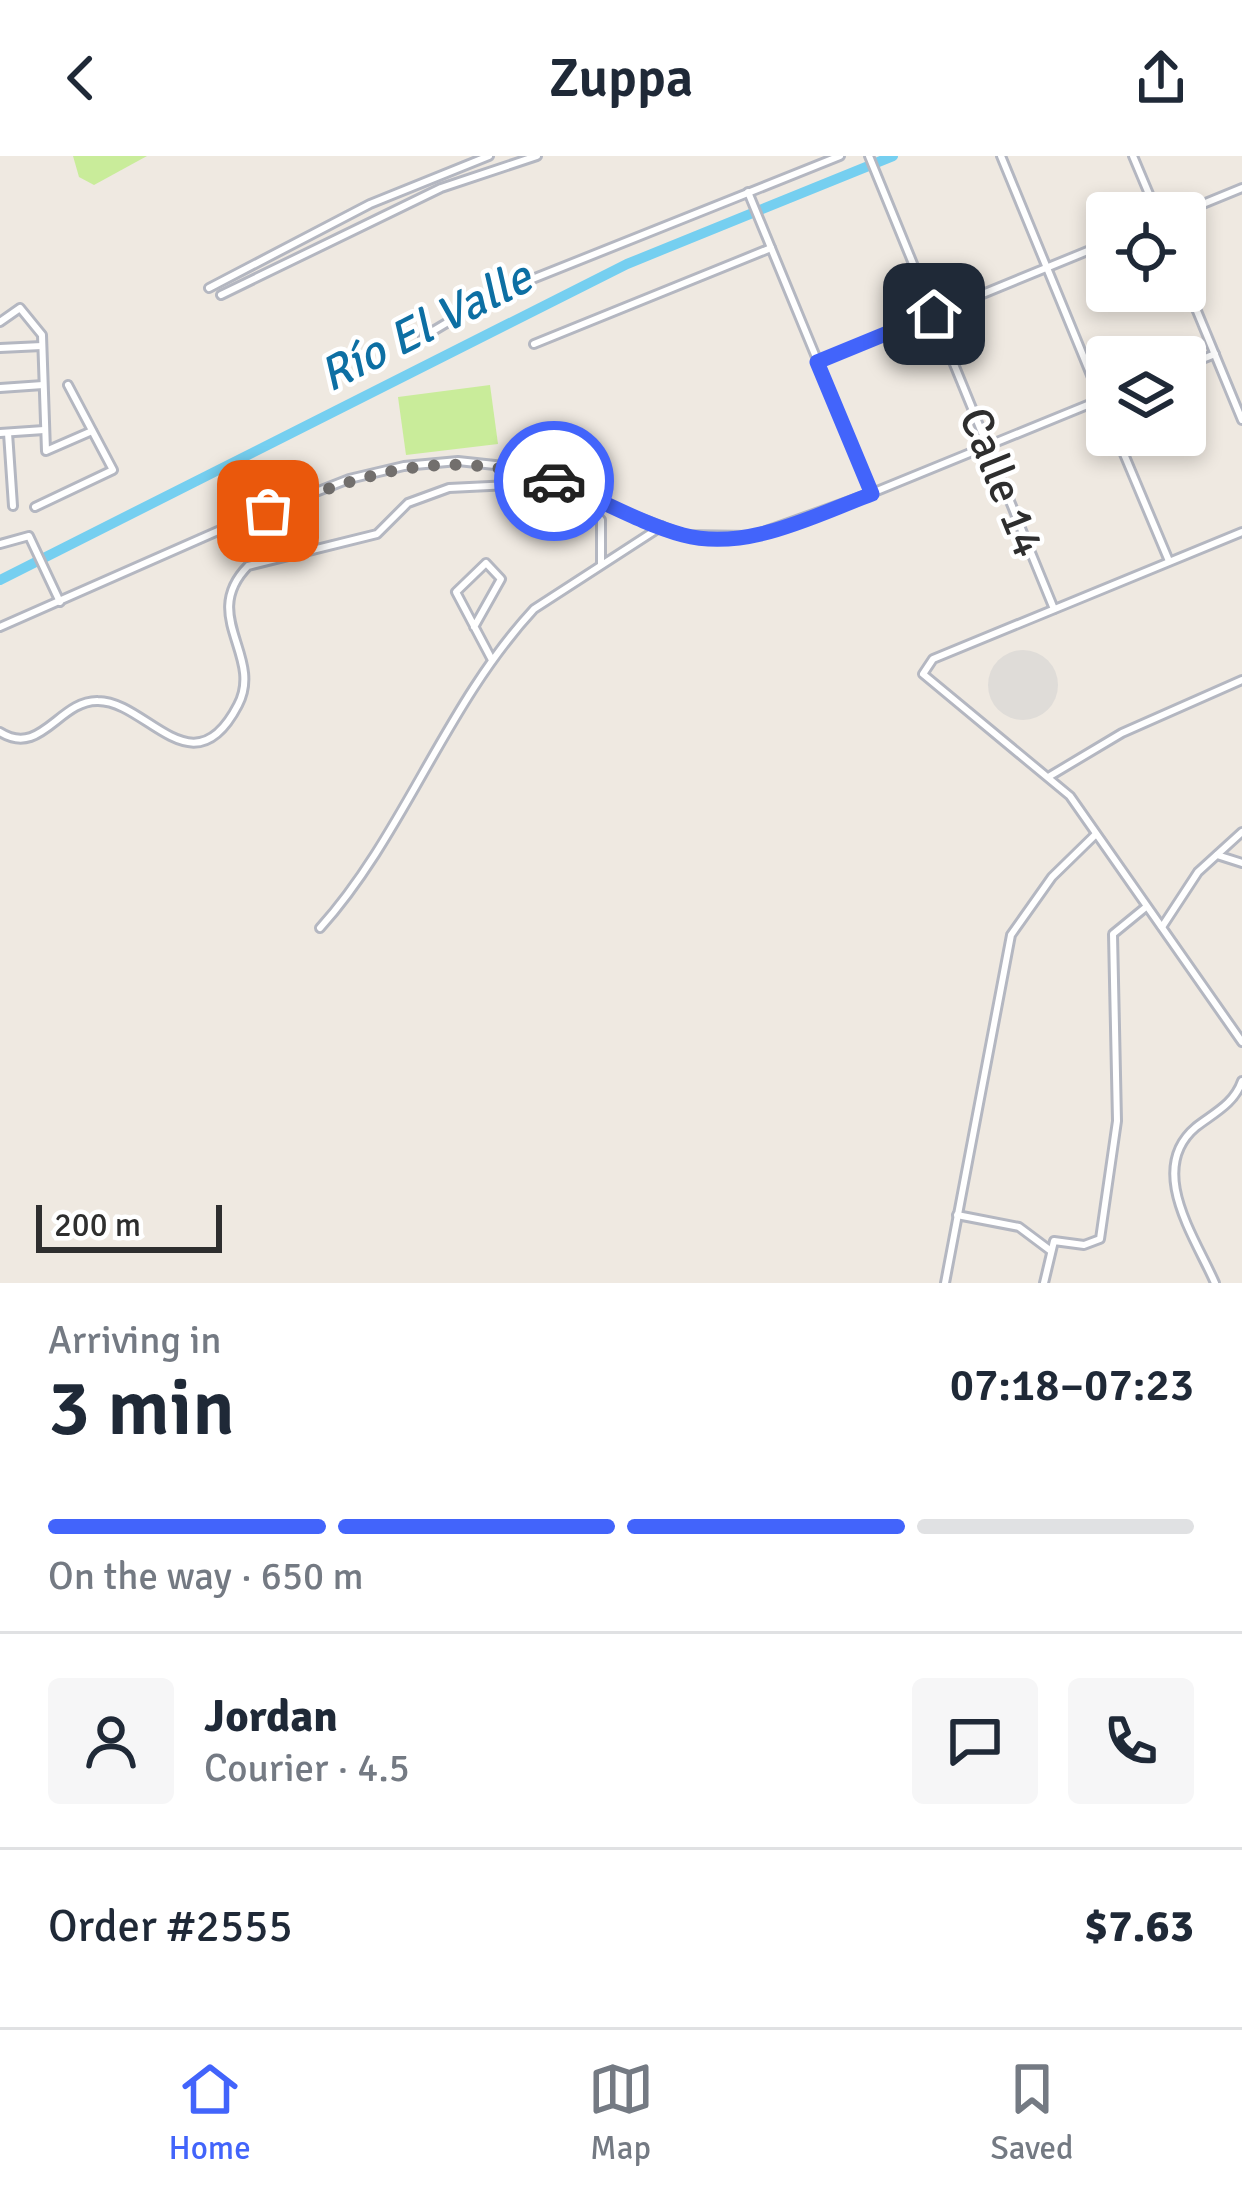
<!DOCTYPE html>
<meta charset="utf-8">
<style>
:root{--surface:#fff;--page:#f6f6f7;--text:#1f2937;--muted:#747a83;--line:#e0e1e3;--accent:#4264fb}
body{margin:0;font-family:Signika,sans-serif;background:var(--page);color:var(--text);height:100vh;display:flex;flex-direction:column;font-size:45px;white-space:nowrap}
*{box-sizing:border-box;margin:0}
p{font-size:39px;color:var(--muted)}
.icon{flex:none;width:66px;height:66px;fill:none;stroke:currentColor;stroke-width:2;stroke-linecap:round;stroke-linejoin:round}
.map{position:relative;height:1127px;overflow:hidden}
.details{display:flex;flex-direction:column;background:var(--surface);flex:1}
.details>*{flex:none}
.buttons{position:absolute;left:1086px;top:36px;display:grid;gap:24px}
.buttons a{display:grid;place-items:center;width:120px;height:120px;border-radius:12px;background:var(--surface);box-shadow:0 6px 18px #0003;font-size:60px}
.scale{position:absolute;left:36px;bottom:30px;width:186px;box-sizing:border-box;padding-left:12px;border:6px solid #2e2e2e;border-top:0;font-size:33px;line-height:42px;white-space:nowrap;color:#2e2e2e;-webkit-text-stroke:9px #fff;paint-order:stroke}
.pin{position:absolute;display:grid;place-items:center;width:102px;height:102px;color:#fff;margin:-51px;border-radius:24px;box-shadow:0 6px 18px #0006}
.courier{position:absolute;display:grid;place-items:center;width:120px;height:120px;margin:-60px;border:9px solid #4264fb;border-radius:50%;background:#fff;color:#222;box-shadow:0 3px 15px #0007}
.head em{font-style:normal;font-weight:600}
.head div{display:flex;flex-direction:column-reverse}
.head{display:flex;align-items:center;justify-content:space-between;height:204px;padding:0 48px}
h1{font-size:78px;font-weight:600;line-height:90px}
.bar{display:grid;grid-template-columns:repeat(4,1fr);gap:18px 12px;align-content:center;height:144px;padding:0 48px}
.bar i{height:15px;border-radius:9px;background:var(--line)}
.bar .on{background:var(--accent)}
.bar p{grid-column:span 4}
.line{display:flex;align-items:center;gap:30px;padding:0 48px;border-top:3px solid var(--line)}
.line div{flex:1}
.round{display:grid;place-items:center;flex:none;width:126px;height:126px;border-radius:12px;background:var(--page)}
header{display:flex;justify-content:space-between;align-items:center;height:156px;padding:0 48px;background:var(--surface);font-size:54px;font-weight:600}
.tab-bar{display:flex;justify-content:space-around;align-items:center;height:168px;border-top:3px solid var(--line);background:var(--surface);font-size:33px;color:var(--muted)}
.tab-bar a{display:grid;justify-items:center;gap:6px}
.tab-bar .on{color:var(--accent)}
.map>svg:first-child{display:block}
</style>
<header><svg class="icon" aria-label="back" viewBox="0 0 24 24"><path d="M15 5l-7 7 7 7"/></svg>Zuppa<svg class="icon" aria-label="share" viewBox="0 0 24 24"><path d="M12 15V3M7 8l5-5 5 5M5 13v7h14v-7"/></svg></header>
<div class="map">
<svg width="1242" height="1127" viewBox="0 0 1242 1127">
<rect width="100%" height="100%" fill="#efe9e1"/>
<g fill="#c9ec9a">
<path d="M73,0H147L94,29L79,21Z"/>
<path d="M490,229L498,288L406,299L398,241Z"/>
</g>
<circle fill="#dfdcd8" cx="1023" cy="529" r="35"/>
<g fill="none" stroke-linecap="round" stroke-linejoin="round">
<path stroke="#75cff0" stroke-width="10" d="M0,424L627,108L893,0"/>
<g stroke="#b4b7c1" stroke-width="12">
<g id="street">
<path d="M869,0L1054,453"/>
<path d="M1001,0L1107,258"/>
<path d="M1133,0L1157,57"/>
<path d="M748,36L872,337"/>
<path d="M1181,57L1242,32"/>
<path d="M1185,126L1242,264"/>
<path d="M209,132L370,48L489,0"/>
<path d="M221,139L441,32L537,0"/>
<path d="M0,166L20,152L42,179L46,295L92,275"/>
<path d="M423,181L495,138L840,0"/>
<path d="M534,188L771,92"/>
<path d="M0,192L42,190"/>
<path d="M817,206L1107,87"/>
<path d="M1185,210L1215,198"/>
<path d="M0,232L43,229"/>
<path d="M0,277L44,274"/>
<path d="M8,277L13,350"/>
<path d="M1116,279L1169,405"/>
<path d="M577,337L601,364V408"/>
<path d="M35,351L113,314L68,229"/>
<path d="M1242,376L933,503L923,518L1070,640L1242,886"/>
<path d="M0,388L29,380L60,446"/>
<path d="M0,471L227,371L349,323L404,310L458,305L504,310L684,379L752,380L872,337L1107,241"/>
<path d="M474,471L501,423L486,407L456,436L492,504"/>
<path d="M0,576C41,602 59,544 98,545C147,545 193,636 238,549C264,500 199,460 248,410L377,378L408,347L449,332L512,329L587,350"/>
<path d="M1050,620L1122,577L1242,524"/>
<path d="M1217,699L1242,707"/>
<path d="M1162,771L1198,716L1242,676"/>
<path d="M320,772C404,679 445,549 534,453L662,370"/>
<path d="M957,1059L1019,1071L1051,1095"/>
<path d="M945,1127L1011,779L1052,721L1095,679"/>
<path d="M1044,1127L1054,1085L1084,1089L1100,1083L1117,965L1113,778L1146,751"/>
<path d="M1215,1127C1195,1081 1146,1013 1196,971C1214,957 1234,948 1242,925"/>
</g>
</g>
<use href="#street" stroke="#fff" stroke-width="6"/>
</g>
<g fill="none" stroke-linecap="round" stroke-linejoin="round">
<path stroke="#726f6d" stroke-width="12" stroke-dasharray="0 21.6" d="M268,355C372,315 443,291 554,325"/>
<path stroke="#4264fb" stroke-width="15" d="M554,325C596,341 639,367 683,379C747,396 815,359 872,338L817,206L934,158"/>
</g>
<g text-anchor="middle" stroke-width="9" stroke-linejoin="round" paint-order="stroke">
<g font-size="45" fill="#2e2e2e" stroke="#fff">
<text transform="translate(1003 326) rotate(68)" y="16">Calle 14</text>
</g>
<g font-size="48" font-style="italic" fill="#0d6fa3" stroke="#fff">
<text transform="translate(425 169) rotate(-27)" y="17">Río El Valle</text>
</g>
</g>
</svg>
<div class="buttons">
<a><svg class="icon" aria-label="locate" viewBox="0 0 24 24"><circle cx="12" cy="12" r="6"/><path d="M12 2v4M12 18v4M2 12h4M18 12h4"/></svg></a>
<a><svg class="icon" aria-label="layers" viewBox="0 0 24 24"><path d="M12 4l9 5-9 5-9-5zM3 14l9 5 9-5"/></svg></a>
</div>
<div class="scale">200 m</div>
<div class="pin" style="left:268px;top:355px;background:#ea580c"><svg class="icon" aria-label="bag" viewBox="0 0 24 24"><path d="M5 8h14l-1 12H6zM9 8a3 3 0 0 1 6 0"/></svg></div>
<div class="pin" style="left:934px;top:158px;background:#1f2937"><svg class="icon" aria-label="home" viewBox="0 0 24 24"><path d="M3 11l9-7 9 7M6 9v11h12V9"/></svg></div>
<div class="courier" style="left:554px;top:325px"><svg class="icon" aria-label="car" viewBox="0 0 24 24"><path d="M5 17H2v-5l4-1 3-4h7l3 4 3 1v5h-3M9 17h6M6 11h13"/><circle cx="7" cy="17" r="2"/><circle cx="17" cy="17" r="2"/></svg></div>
</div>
<section class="details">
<div class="head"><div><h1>3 min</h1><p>Arriving in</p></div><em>07:18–07:23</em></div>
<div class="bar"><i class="on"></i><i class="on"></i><i class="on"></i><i></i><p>On the way · 650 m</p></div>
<div class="line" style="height:216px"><a class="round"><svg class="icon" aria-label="person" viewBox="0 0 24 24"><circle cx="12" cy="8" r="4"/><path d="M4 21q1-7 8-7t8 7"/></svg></a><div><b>Jordan</b><p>Courier · 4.5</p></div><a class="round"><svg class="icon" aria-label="chat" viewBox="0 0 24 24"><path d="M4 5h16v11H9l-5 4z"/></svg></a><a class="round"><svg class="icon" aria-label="phone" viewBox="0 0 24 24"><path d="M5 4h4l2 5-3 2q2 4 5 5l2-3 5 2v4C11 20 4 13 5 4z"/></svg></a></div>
<div class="line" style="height:156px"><div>Order #2555</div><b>$7.63</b></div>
</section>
<nav class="tab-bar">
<a class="on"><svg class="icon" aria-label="home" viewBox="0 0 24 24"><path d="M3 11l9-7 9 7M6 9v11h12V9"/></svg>Home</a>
<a><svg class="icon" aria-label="map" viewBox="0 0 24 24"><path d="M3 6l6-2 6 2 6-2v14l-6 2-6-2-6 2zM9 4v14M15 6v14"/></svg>Map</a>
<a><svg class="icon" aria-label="saved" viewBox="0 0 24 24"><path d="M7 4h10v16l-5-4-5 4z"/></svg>Saved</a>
</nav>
